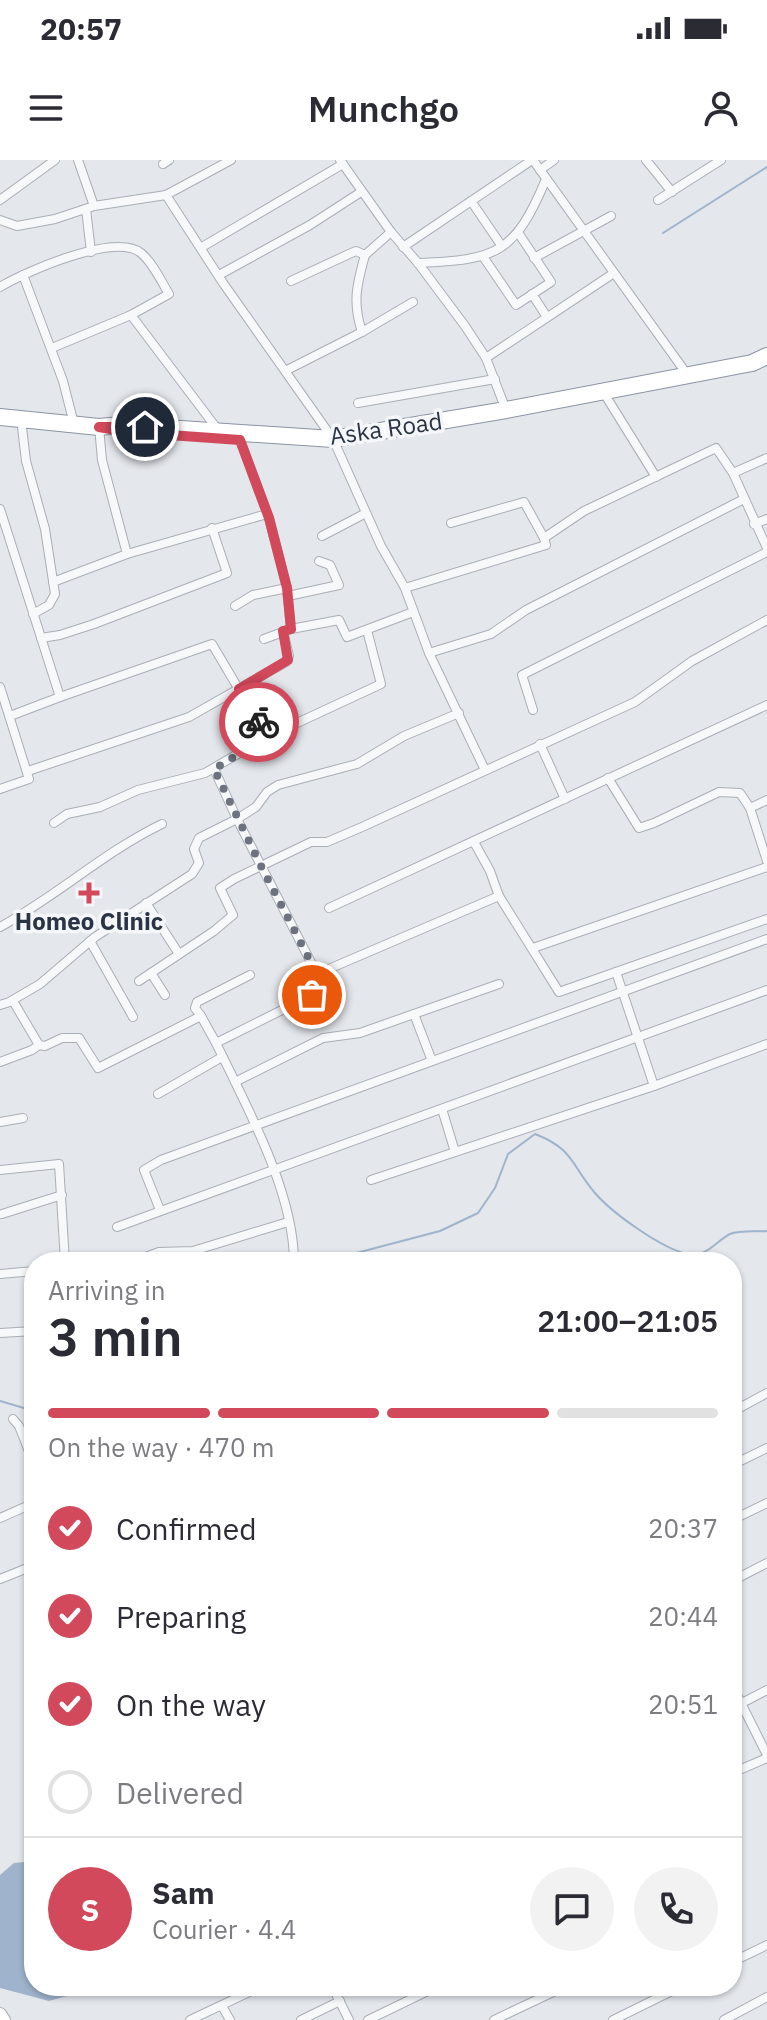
<!DOCTYPE html>
<meta charset="utf-8">
<style>
:root{--surface:#fff;--page:#f2f2f3;--text:#2b2b33;--muted:#7c7c81;--line:#e1e1e2;--accent:#d1495b}
body{margin:0;font-family:"IBM Plex Sans",sans-serif;background:var(--page);color:var(--text);height:100vh;display:flex;flex-direction:column;font-size:30px;white-space:nowrap}
*{box-sizing:border-box;margin:0}
p{font-size:26px;color:var(--muted)}
.icon{flex:none;width:44px;height:44px;fill:none;stroke:currentColor;stroke-width:2;stroke-linecap:round;stroke-linejoin:round}
.map{position:relative;flex:1;overflow:hidden}
.sheet{position:absolute;left:24px;top:1092px;width:718px;height:744px;display:flex;flex-direction:column;background:var(--surface);border-radius:32px;box-shadow:0 2px 6px #0004}
.sheet>*{flex:none}
.pin{position:absolute;display:grid;place-items:center;width:68px;height:68px;color:#fff;margin:-34px;border:4px solid #fff;border-radius:50%;box-shadow:0 2px 8px #0007}
.courier{position:absolute;display:grid;place-items:center;width:80px;height:80px;margin:-40px;border:6px solid #d1495b;border-radius:50%;background:#fff;color:#222;box-shadow:0 2px 10px #0007}
.overview em{font-style:normal;font-weight:600}
.overview div{display:flex;flex-direction:column-reverse}
.overview{display:flex;align-items:center;justify-content:space-between;height:136px;padding:0 24px}
h1{font-size:52px;font-weight:600;line-height:60px}
.bar{display:grid;grid-template-columns:repeat(4,1fr);gap:12px 8px;align-content:center;height:96px;padding:0 24px}
.bar i{height:10px;border-radius:6px;background:var(--line)}
.bar .active{background:var(--accent)}
.bar p{grid-column:span 4}
.line{display:flex;align-items:center;gap:20px;padding:0 24px;border-top:2px solid var(--line)}
.line div{flex:1}
.round{display:grid;place-items:center;flex:none;width:84px;height:84px;border-radius:42px;background:var(--page)}
ol{padding:0 24px;list-style:none}
li{display:flex;align-items:center;gap:24px;height:88px}
li p{margin-inline-start:auto}
li .icon{padding:8px;border-radius:50%;background:var(--accent);color:#fff;stroke-width:4}
li:last-child{color:var(--muted)}
li i{width:44px;height:44px;border:4px solid var(--line);border-radius:50%}
.status{display:flex;justify-content:space-between;align-items:center;height:56px;padding:0 40px;background:var(--surface);direction:ltr}
.status svg{height:22px;fill:currentColor}
header{display:flex;justify-content:space-between;align-items:center;height:104px;padding:0 24px;background:var(--surface);font-size:36px;font-weight:600}
.map>svg:first-child{display:block}
</style>
<div class="status"><b>20:57</b><svg viewBox="0 0 49 12"><path d="M0 12V9h3v3zM5 12V6h3v6zM10 12V3h3v9zM15 12V0h3v12zM26 1h20v11H26zM47 4h2v5h-2z"/></svg></div>
<header><svg class="icon" aria-label="menu" viewBox="0 0 24 24"><path d="M4 6h16M4 12h16M4 18h16"/></svg>Munchgo<svg class="icon" aria-label="person" viewBox="0 0 24 24"><circle cx="12" cy="8" r="4"/><path d="M4 21q1-7 8-7t8 7"/></svg></header>
<div class="map">
<svg width="767" height="1860" viewBox="0 0 767 1860">
<rect width="100%" height="100%" fill="#e4e7ec"/>
<path fill="#9fb4cc" d="M34,1701V1826H102L49,1841L0,1828V1715L14,1703Z"/>
<g fill="none" stroke-linecap="round" stroke-linejoin="round">
<g stroke="#9fb4cc" stroke-width="2">
<path d="M663,73L767,7"/>
<path d="M322,1102L440,1071L478,1053L495,1028L508,994L535,974C574,989 571,1005 595,1033C612,1053 661,1088 687,1094C705,1099 716,1081 730,1074C740,1070 756,1072 767,1071"/>
<path d="M0,1241L34,1251"/>
</g>
<g stroke="#a9aeb7" stroke-width="10">
<g id="street">
<path d="M78,0L94,46"/>
<path d="M340,0L391,72L418,103L465,166L486,198L506,250"/>
<path d="M533,0L689,217"/>
<path d="M646,0L672,32"/>
<path d="M163,4L169,0"/>
<path d="M540,10L554,0"/>
<path d="M166,35L223,123L333,279L381,386L405,428L429,493L485,610"/>
<path d="M0,40L55,0"/>
<path d="M658,40L721,0"/>
<path d="M471,41L501,85"/>
<path d="M86,49L91,92"/>
<path d="M0,60L17,66L55,59L94,46L166,35L231,0"/>
<path d="M202,87L343,4"/>
<path d="M403,87L532,0"/>
<path d="M484,98L516,145L551,122L519,74"/>
<path d="M534,98L611,56"/>
<path d="M418,103C496,100 515,94 546,19"/>
<path d="M23,115L63,221L74,264"/>
<path d="M219,115L310,65L361,32"/>
<path d="M291,121L349,94L356,91L365,95L391,72"/>
<path d="M0,127C25,112 115,72 141,93C153,103 161,121 169,134L131,155L52,188"/>
<path d="M532,134L547,157"/>
<path d="M131,155L218,270"/>
<path d="M362,172L413,142"/>
<path d="M486,198L614,113"/>
<path d="M287,210L362,172C352,142 357,124 365,95"/>
<path d="M607,238L656,317"/>
<path d="M358,243L495,219"/>
<path d="M21,259L26,301L45,369L55,434L49,445L33,454"/>
<path d="M240,280L269,358L287,428L291,469"/>
<path d="M733,313L767,298"/>
<path d="M0,349L60,537L10,556"/>
<path d="M451,363L524,342L544,378"/>
<path d="M754,364L767,359"/>
<path d="M322,376L366,353"/>
<path d="M127,394L267,354"/>
<path d="M53,422L127,394L102,300L99,267"/>
<path d="M405,428L546,385L544,378L584,351L716,288L733,313L767,388"/>
<path d="M288,436L339,425L330,405L319,401"/>
<path d="M235,446L253,435L287,428"/>
<path d="M41,478L60,475L94,464L227,413L212,368"/>
<path d="M264,479L291,469L339,460L347,477L413,452"/>
<path d="M429,493L491,474L526,450L744,339"/>
<path d="M0,527L29,619L0,629"/>
<path d="M60,537L212,484L267,577"/>
<path d="M533,550L522,515L767,392"/>
<path d="M540,584L565,639"/>
<path d="M214,609L237,659L256,647L267,632L278,625L357,604L404,576L459,553"/>
<path d="M28,611L189,557L286,502L289,496L283,471"/>
<path d="M608,618L639,668L654,663L719,632L740,633L750,648L767,701"/>
<path d="M750,648L767,640"/>
<path d="M54,663L67,654L100,647L138,630L205,613L267,577L381,524L367,470"/>
<path d="M474,682L490,711L499,736L559,832L767,759"/>
<path d="M146,743L179,794"/>
<path d="M329,748L767,545"/>
<path d="M0,767C57,736 104,692 162,664"/>
<path d="M90,781L133,857"/>
<path d="M533,788L767,707"/>
<path d="M616,812L654,926L767,884"/>
<path d="M151,813L165,835"/>
<path d="M139,821L214,771L233,755L220,728L234,719L311,682H327L362,667L635,542L692,501L767,460"/>
<path d="M11,841L40,824L95,777L192,714L199,703L194,689L199,678L237,659L317,814L499,736"/>
<path d="M0,845L13,841L39,885L45,886L62,878H79L98,908L201,856L216,883L312,835L318,828L317,814"/>
<path d="M414,854L432,901"/>
<path d="M201,856L195,848L197,842L250,815"/>
<path d="M216,883C246,945 294,1032 294,1102"/>
<path d="M0,902L32,890L39,885"/>
<path d="M235,922L323,878L360,873L499,824"/>
<path d="M158,934L222,897"/>
<path d="M442,949L455,992"/>
<path d="M0,962L23,958"/>
<path d="M0,1010L59,1004L65,1102"/>
<path d="M371,1020L654,926"/>
<path d="M160,1050L144,1010L161,1000L767,779"/>
<path d="M2,1054L62,1035"/>
<path d="M117,1067L767,830"/>
<path d="M132,1102L159,1092L193,1091L288,1062"/>
<path d="M0,1114L34,1111"/>
<path d="M0,1173L34,1171"/>
<path d="M732,1252L767,1233"/>
<path d="M13,1259L19,1266L34,1304"/>
<path d="M732,1305L767,1288"/>
<path d="M0,1358L34,1343"/>
<path d="M732,1360L767,1343"/>
<path d="M0,1419L30,1407"/>
<path d="M732,1421L767,1403"/>
<path d="M732,1525L767,1595"/>
<path d="M732,1556L742,1543L767,1530"/>
<path d="M732,1613L767,1598"/>
<path d="M732,1802L767,1785"/>
<path d="M332,1826L349,1860"/>
<path d="M222,1846L230,1860"/>
<path d="M190,1860L262,1826"/>
<path d="M301,1860L340,1841"/>
<path d="M368,1860L436,1827"/>
<path d="M494,1860L566,1826"/>
<path d="M613,1860L682,1826"/>
<path d="M724,1860L767,1837"/>
</g>
</g>
<g stroke="#a9aeb7" stroke-width="14">
<path id="secondary" d="M0,1854L4,1860"/>
</g>
<g stroke="#8b94a3" stroke-width="18">
<path id="highway" d="M0,257L99,267L121,265L333,279L506,250L752,203L767,196"/>
</g>
<use href="#street" stroke="#f7f8fa" stroke-width="8"/>
<use href="#secondary" stroke="#fff" stroke-width="12"/>
<use href="#highway" stroke="#fff" stroke-width="16"/>
</g>
<g fill="none" stroke-linecap="round" stroke-linejoin="round">
<path stroke="#6c737f" stroke-width="8" stroke-dasharray="0 14.4" d="M259,562L267,577L214,609L261,706L317,814L318,828L312,835"/>
<path stroke="#d1495b" stroke-width="10" d="M145,267H99L127,272L240,280L269,358L287,428L291,469L283,471L288,500L239,529L259,562"/>
</g>
<path fill="#d1495b" stroke="#f4f6f9" stroke-width="3" d="M85 721h8v8h8v8h-8v8h-8v-8h-8v-8h8z"/>
<g text-anchor="middle" stroke-width="7" stroke-linejoin="round" paint-order="stroke">
<g font-size="24" fill="#2b3445" stroke="#f4f6f9">
<text transform="translate(386 269) rotate(-8)" y="8">Aska Road</text>
</g>
<g font-size="24" font-weight="bold" fill="#2b3445" stroke="#f4f6f9">
<text x="89" y="770">Homeo Clinic</text>
</g>
</g>
</svg>
<div class="pin" style="left:312px;top:835px;background:#ea580c"><svg class="icon" aria-label="bag" viewBox="0 0 24 24"><path d="M5 8h14l-1 12H6zM9 8a3 3 0 0 1 6 0"/></svg></div>
<div class="pin" style="left:145px;top:267px;background:#1f2937"><svg class="icon" aria-label="home" viewBox="0 0 24 24"><path d="M3 11l9-7 9 7M6 9v11h12V9"/></svg></div>
<div class="courier" style="left:259px;top:562px"><svg class="icon" aria-label="bike" viewBox="0 0 24 24"><circle cx="6" cy="16" r="4"/><circle cx="18" cy="16" r="4"/><path d="M6 16l4-8h5l3 8M10 8l3 8H6M13 5h3"/></svg></div>
<section class="sheet">
<div class="overview"><div><h1>3 min</h1><p>Arriving in</p></div><em>21:00–21:05</em></div>
<div class="bar"><i class="active"></i><i class="active"></i><i class="active"></i><i></i><p>On the way · 470 m</p></div>
<ol>
<li><svg class="icon" aria-label="check" viewBox="0 0 24 24"><path d="M5 12l5 5 9-10"/></svg>Confirmed<p>20:37</p></li>
<li><svg class="icon" aria-label="check" viewBox="0 0 24 24"><path d="M5 12l5 5 9-10"/></svg>Preparing<p>20:44</p></li>
<li><svg class="icon" aria-label="check" viewBox="0 0 24 24"><path d="M5 12l5 5 9-10"/></svg>On the way<p>20:51</p></li>
<li><i></i>Delivered</li>
</ol>
<div class="line" style="height:144px"><b class="round" style="background:var(--accent);color:#fff">S</b><div><b>Sam</b><p>Courier · 4.4</p></div><a class="round"><svg class="icon" aria-label="chat" viewBox="0 0 24 24"><path d="M4 5h16v11H9l-5 4z"/></svg></a><a class="round"><svg class="icon" aria-label="phone" viewBox="0 0 24 24"><path d="M5 4h4l2 5-3 2q2 4 5 5l2-3 5 2v4C11 20 4 13 5 4z"/></svg></a></div>
</section>
</div>
